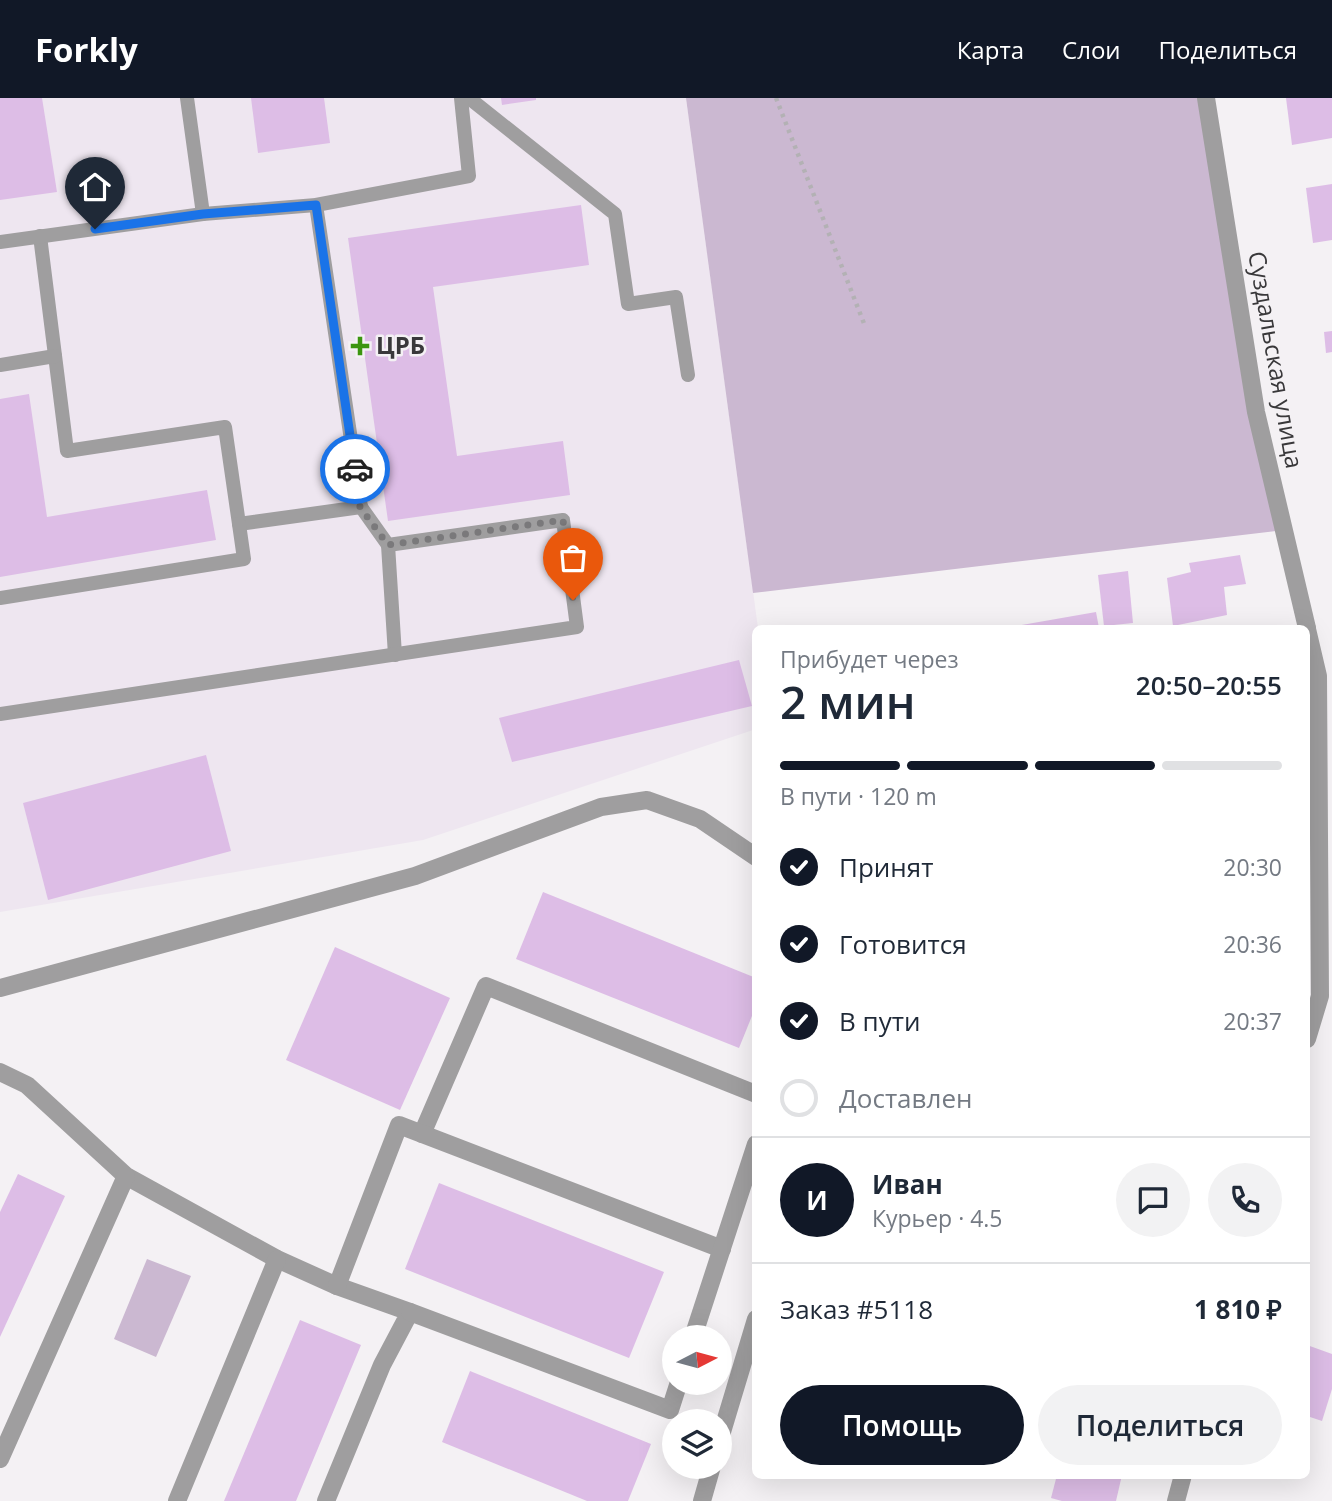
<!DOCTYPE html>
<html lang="ru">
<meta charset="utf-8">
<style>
:root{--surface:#fff;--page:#f2f2f3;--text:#1f2937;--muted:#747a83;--line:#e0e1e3;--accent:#111827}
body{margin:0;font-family:"Open Sans",sans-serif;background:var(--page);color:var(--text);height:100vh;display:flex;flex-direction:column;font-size:26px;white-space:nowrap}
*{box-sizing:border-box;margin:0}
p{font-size:23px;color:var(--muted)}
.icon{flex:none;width:38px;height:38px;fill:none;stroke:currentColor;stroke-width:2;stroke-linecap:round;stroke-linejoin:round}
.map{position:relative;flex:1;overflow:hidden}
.side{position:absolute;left:752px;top:527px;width:558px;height:854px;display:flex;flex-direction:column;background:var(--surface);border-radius:10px;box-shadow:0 7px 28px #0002}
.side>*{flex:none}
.needle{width:46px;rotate:84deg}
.controls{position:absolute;left:662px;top:1227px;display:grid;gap:14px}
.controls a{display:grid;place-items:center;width:70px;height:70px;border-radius:50%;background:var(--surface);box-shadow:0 7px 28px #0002;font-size:35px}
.pin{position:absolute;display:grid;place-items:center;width:60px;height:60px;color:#fff;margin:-72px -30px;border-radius:50% 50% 50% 0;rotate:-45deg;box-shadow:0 0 7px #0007}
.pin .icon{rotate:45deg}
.courier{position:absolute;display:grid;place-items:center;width:70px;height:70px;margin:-35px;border:5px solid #1a73e8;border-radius:50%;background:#fff;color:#222;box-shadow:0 2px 9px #0007}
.summary em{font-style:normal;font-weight:600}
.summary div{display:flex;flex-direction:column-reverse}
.summary{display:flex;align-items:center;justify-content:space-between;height:119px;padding:0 28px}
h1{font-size:46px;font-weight:600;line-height:52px}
.bar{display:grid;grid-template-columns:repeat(4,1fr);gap:10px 7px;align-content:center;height:84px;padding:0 28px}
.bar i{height:9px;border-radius:5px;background:var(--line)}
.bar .selected{background:var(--accent)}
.bar p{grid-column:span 4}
.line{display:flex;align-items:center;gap:18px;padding:0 28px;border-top:2px solid var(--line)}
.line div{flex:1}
.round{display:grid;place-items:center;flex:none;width:74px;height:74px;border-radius:37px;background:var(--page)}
ol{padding:0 28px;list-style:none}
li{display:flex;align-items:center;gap:21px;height:77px}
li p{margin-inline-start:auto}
li .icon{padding:7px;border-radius:50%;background:var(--accent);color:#fff;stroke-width:4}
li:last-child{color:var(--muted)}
li i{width:38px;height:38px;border:4px solid var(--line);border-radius:50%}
.button{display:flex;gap:14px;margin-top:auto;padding:14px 28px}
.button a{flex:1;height:80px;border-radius:42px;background:var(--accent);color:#fff;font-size:28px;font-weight:600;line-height:80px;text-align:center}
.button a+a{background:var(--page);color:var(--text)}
header{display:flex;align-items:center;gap:42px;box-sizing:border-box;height:98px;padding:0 35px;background:var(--accent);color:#fff}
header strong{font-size:33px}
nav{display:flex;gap:38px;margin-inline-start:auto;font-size:24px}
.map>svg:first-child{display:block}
</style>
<header>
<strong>Forkly</strong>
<nav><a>Карта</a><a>Слои</a><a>Поделиться</a></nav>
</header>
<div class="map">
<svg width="1332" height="1403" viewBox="0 0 1332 1403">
<rect width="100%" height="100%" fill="#f4f1f4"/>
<path fill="#eee6f0" d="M0,0H686L758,530H756V631L423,742L0,814Z"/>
<g fill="#cbb8d1">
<path d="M686,0H1206L1284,432L753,495Z"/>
<path d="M147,1161L191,1178L156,1259L114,1241Z"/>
</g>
<g fill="#ddbde6">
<path d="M0,0H42L57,94L0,102Z"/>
<path d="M251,0H324L330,45L258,55Z"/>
<path d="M501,0H536V2L502,7Z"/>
<path d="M1286,0H1332V40L1292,47Z"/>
<path d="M1332,86V142L1313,145L1306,90Z"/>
<path d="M581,107L589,167L433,189L457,358L563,343L570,397L388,423L348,140Z"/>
<path d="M1332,233V254L1326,255L1324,234Z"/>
<path d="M29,296L47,419L207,392L216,442L0,479V301Z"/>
<path d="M1240,457L1246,486L1224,489L1227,517L1173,528L1167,480L1191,474L1189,465Z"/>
<path d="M1128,473L1133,525L1104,528L1098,477Z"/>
<path d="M1096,514L1099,530H1011V529Z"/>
<path d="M739,562L752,608L512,664L499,620Z"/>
<path d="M206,657L231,753L48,802L23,705Z"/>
<path d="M543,794L756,880V908L739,950L516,861Z"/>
<path d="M335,849L450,900L400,1012L286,962Z"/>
<path d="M18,1076L65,1098L0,1239V1114Z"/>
<path d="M439,1085L664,1174L629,1260L405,1171Z"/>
<path d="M300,1222L361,1247L296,1403H224Z"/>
<path d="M1307,1247L1332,1256V1291L1322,1323L1307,1318Z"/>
<path d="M470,1273L651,1346L628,1403H587L442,1344Z"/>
<path d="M1057,1377H1122L1116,1403H1062L1051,1400Z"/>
</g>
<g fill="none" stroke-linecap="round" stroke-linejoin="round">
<path stroke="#b3b1b4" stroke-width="4.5" stroke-dasharray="3.5 5" stroke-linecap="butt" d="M776,0L865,228"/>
<g stroke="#9f9e9f" stroke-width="14">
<path d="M187,0L203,116"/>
<path d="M469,0L615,116L628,206L676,199L688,277"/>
<path d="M40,138L67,353L225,329L239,426L361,409"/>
<path d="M0,144L203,116L316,107L469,78L461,0"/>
<path d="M0,267L55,258"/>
<path d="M388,447L395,557"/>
<path d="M0,500L244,461L239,426"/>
<path d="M0,616L577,529L563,422L388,447L361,409L316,107"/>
</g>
<g stroke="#9f9e9f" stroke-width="18">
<path d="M1206,0L1256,314L1307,530"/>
<path d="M1307,531L1318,578L1320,898L1307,941"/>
<path d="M0,890L415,778L601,709L647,702L700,721L756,759"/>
<path d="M0,974L27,987L126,1078L277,1161L337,1188L410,1214L382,1267L326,1403"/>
<path d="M422,1036L486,888L756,996"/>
<path d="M337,1188L399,1027L722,1151"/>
<path d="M410,1214L670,1312L679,1284"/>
<path d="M693,1239L756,1046"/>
<path d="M719,1344L756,1221"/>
<path d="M0,1361L126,1078"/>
<path d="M177,1403L277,1161"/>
<path d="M702,1403L712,1368"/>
<path d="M1176,1403L1183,1377"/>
</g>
</g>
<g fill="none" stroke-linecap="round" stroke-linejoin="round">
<path stroke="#7a797b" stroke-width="7" stroke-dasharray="0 12.6" d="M355,371L360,409L388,447L563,422L573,502"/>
<path stroke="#1a73e8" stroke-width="9" d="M95,131L203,116L316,107L355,371"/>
</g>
<path fill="#3b950f" stroke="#f4f1f4" stroke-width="2.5" d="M356.5 237.5h7v7h7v7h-7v7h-7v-7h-7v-7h7z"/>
<g text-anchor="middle" stroke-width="5" stroke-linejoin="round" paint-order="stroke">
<g font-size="24" font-weight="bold" fill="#39383a" stroke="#f4f1f4" text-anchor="start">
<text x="376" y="256">ЦРБ</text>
</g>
<g font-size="24" fill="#39383a" stroke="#f4f1f4">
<text transform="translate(1275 262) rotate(80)" y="8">Суздальская улица</text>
</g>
</g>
</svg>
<div class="controls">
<a><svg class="needle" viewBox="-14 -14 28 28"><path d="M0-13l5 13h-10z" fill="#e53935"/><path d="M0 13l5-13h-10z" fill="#747a83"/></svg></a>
<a><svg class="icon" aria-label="layers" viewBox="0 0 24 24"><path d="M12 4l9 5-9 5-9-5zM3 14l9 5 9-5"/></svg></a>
</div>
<div class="pin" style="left:573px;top:502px;background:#ea580c"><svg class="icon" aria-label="bag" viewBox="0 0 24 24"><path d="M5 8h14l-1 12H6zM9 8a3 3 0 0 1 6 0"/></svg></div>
<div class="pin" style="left:95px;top:131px;background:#1f2937"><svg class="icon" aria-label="home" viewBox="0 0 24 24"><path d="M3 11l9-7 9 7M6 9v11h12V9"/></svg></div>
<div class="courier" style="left:355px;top:371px"><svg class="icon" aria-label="car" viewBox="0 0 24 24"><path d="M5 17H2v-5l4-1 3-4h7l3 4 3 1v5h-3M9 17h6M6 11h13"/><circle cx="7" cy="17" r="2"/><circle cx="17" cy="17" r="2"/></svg></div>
<section class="side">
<div class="summary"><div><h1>2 мин</h1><p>Прибудет через</p></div><em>20:50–20:55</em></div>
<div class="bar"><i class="selected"></i><i class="selected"></i><i class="selected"></i><i></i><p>В пути · 120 m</p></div>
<ol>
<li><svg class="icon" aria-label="check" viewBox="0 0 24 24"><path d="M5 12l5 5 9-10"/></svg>Принят<p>20:30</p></li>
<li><svg class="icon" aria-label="check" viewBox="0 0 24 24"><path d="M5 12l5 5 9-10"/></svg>Готовится<p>20:36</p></li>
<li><svg class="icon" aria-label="check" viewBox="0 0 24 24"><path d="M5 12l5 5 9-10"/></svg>В пути<p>20:37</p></li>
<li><i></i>Доставлен</li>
</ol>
<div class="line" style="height:126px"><b class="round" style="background:var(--accent);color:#fff">И</b><div><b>Иван</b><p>Курьер · 4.5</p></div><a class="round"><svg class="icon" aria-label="chat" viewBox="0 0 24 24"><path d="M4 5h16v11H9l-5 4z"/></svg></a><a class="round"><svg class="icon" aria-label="phone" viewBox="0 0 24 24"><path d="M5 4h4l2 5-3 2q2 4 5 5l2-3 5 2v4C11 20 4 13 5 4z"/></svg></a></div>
<div class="line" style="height:91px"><div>Заказ #5118</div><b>1 810 ₽</b></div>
<div class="button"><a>Помощь</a><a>Поделиться</a></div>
</section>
</div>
